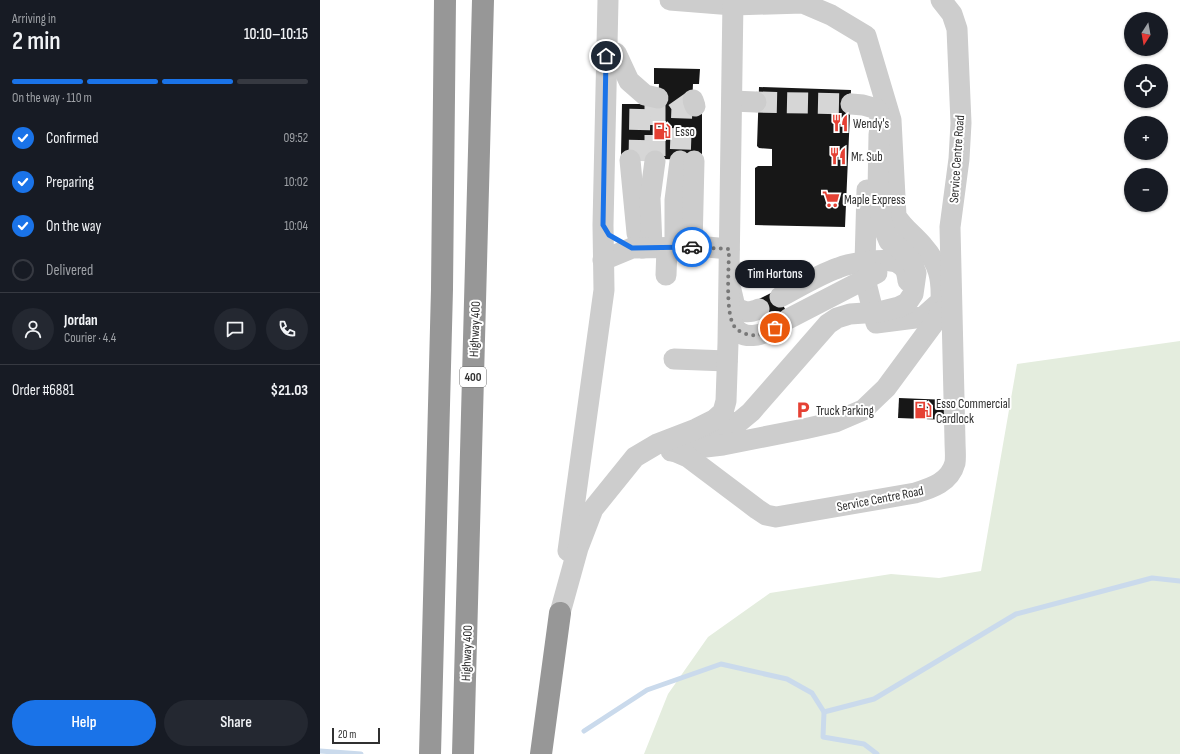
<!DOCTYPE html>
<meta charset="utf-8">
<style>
:root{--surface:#171b24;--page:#242831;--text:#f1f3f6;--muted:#9ea1a6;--line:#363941;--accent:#1a73e8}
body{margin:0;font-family:"Sofia Sans Condensed",sans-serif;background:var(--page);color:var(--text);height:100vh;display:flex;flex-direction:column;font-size:15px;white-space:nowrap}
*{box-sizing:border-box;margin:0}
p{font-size:13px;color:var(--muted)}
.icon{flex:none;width:22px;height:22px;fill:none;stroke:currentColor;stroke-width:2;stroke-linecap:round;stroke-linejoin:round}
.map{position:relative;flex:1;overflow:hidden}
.side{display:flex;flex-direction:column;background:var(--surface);width:320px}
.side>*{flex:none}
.needle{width:26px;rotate:191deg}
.controls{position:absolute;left:804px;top:12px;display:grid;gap:8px}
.controls a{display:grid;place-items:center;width:44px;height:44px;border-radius:50%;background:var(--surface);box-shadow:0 1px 3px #0004;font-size:20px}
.scale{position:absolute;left:12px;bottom:10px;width:48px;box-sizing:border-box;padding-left:4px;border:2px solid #303030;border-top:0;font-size:11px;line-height:14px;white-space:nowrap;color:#303030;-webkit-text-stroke:3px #fff;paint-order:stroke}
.pin{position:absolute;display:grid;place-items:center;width:34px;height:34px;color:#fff;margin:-17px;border:2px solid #fff;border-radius:50%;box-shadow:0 1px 4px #0007}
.courier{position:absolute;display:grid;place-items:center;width:40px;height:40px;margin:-20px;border:3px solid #1a73e8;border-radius:50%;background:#fff;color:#222;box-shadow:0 1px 5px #0007}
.bubble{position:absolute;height:28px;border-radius:14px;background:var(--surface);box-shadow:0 1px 3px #0004;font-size:13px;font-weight:600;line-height:28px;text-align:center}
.headline em{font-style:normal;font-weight:600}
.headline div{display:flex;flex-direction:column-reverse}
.headline{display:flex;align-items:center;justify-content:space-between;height:68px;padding:0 12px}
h1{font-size:26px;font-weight:600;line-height:30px}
.bar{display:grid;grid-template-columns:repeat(4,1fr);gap:6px 4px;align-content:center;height:48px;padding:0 12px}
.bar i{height:5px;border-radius:3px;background:var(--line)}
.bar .selected{background:var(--accent)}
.bar p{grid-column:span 4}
.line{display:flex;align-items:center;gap:10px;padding:0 12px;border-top:1px solid var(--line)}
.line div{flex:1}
.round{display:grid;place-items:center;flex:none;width:42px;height:42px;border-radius:21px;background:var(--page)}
ol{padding:0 12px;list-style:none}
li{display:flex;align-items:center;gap:12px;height:44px}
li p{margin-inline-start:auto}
li .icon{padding:4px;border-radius:50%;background:var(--accent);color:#fff;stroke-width:4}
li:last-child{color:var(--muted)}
li i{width:22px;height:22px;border:2px solid var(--line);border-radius:50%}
.primary-button{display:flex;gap:8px;margin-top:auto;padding:8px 12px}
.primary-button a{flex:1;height:46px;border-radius:24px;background:var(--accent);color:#fff;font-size:16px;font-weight:600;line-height:46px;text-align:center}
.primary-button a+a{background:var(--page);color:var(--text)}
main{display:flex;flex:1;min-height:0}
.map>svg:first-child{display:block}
</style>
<main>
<section class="side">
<div class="headline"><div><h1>2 min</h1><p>Arriving in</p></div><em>10:10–10:15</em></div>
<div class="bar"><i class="selected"></i><i class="selected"></i><i class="selected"></i><i></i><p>On the way · 110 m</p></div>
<ol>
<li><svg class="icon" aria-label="check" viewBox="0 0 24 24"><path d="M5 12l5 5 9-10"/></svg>Confirmed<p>09:52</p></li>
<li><svg class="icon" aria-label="check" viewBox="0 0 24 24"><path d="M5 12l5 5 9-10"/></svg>Preparing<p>10:02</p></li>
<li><svg class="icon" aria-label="check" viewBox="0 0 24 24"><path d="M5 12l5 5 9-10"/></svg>On the way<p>10:04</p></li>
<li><i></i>Delivered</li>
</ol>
<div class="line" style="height:72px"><a class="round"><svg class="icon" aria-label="person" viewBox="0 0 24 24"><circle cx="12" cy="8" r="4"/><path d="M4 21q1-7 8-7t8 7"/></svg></a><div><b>Jordan</b><p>Courier · 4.4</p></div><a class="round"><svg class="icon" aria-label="chat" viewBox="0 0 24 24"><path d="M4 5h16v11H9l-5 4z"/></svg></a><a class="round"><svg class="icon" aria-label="phone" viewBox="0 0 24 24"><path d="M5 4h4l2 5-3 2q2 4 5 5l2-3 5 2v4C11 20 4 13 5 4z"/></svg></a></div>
<div class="line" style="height:52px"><div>Order #6881</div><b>$21.03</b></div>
<div class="primary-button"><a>Help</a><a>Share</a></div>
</section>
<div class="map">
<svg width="860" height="754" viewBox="0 0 860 754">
<rect width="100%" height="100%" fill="#fff"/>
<path fill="#e4edde" d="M860,341V754H324L348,694L388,637L450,593L571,574L619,578L661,571L697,364Z"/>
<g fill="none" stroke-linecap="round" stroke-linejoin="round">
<g stroke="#cadaec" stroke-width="5">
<path d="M504,712L554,699L696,614L832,578L860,581"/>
<path d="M264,731L327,690L401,664L467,679L492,693L504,712L503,737L544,744L557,754"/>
<path d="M0,751L41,754"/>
</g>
</g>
<g fill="#171717">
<path d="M334,68L380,69L379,84H373L372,105H382V160L302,158L301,155L302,104H338L339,84H334Z"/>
<path d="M439,87L531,90L525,227L435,225V168L438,166H452V149L439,148L437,146Z"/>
<path d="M453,292L460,300L469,316L471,329L459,336L448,326L441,311L439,299Z"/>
<path d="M579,398L629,400L628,420L578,418Z"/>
</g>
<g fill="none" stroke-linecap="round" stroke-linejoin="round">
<g stroke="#d6d6d6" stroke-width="21" stroke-dasharray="21 10" stroke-linecap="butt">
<path d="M357,99L362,106L360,161"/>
<path d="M436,102L531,104"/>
<path d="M335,104V161"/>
<path d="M319,161L320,103"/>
</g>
<g stroke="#cdcdcd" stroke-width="21">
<path d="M350,0L413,5L483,3L511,15L546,36L571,120L576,216C583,228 594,235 603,246C619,264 622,278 621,301L603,317L556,323L545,279"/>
<path d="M296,53L309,81L325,95L338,98"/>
<path d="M373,100L375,106"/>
<path d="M412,101L436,102"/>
<path d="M310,160L317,233L323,248"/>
<path d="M332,246L330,198L335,161"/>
<path d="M355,247V200L360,161"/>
<path d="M372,247L374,161"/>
<path d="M283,260L312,248L387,247L409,249"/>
<path d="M545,263L547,190"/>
<path d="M346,275L347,248"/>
<path d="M411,290L415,307C424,313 429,313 439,309"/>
<path d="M460,297C479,287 498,275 518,268C529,263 568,257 578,263C586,267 587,273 588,281"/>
<path d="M409,310C410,314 411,321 413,325C422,342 443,335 455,328"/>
<path d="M468,319L557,273"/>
<path d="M354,359L407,361"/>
<path d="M385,427L419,422L431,412L508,324L517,318L530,314L559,312L579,307L587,303L593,294L596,273L592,262L582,250L569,241L562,224L558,192L559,135L561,120L557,109L543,105L531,104"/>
<path d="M351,451L403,445L484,429L515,422L543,410L566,388L625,308"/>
<path d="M354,451L368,457L437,509L446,515L456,517L595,493C612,488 630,482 635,463C636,457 635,448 635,441L630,227L639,159L641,123L637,29L632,14L621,0"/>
<path d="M248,551L284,290L283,225L288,0"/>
<path d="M240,613L258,548L273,509L315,457L337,444L376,429L394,420L403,412L406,401L408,343L413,0"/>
</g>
<g stroke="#979797" stroke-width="22">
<path d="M110,754L122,289L125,0"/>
<path d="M143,754L163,0"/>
<path d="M221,754L240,613"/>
</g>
</g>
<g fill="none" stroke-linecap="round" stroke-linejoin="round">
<path stroke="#787878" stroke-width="4" stroke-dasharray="0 7.2" d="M372,247L409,249C409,267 405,312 414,326C416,329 419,331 423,333C436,338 444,334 455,328"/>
<path stroke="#1a73e8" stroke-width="5" d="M286,56L283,225L289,235L312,248L372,247"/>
</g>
<defs>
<g id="restaurant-bare" transform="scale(1.38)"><path d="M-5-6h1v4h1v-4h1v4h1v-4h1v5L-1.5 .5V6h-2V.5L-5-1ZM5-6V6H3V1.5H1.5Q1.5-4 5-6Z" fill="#e54134" stroke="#fff" stroke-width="2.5" paint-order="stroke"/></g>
<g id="fuel-bare" transform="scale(1.38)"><path d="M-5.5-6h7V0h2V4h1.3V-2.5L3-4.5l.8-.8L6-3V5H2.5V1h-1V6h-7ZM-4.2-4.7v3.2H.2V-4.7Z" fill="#e54134" stroke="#fff" stroke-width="2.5" paint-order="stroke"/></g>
<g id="supermarket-bare" transform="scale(1.38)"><path d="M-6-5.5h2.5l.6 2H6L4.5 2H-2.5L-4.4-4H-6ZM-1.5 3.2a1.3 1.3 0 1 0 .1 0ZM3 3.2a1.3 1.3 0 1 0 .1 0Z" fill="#e54134" stroke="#fff" stroke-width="2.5" paint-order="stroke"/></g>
<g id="parking-bare" transform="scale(1.38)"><path d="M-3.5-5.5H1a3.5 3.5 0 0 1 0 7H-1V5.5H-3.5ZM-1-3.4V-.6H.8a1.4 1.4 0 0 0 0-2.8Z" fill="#e54134" stroke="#fff" stroke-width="2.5" paint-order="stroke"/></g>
</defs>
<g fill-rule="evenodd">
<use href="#restaurant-bare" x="520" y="123"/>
<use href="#fuel-bare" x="342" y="131"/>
<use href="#restaurant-bare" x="518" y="156"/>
<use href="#supermarket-bare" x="511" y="199"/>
<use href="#parking-bare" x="483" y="410"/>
<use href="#fuel-bare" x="603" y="410"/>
</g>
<g text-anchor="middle" stroke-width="4" stroke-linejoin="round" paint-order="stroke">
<rect fill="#fff" stroke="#6e6e6e" stroke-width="1" x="140" y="367" width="26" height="20" rx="3"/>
<g font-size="12" font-weight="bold" fill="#303030">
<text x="153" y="381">400</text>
</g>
<g font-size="13" fill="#303030" stroke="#fff" text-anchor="start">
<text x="533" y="128">Wendy's</text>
<text x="355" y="136">Esso</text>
<text x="531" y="161">Mr. Sub</text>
<text x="524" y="204">Maple Express</text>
<text x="616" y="408">Esso Commercial<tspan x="616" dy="15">Cardlock</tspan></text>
<text x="496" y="415">Truck Parking</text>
</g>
<g font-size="13" fill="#303030" stroke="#fff">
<text transform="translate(636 159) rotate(-86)" y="5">Service Centre Road</text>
<text transform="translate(154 329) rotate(-88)" y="5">Highway 400</text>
<text transform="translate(560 498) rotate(-11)" y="5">Service Centre Road</text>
<text transform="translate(146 653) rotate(-88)" y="5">Highway 400</text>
</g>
</g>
</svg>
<div class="controls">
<a><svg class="needle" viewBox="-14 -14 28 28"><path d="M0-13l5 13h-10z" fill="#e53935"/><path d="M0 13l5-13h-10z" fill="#9ea1a6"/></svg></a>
<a><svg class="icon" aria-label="locate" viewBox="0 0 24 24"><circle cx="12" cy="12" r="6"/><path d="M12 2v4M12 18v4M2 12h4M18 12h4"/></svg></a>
<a>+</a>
<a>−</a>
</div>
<div class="scale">20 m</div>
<div class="pin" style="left:455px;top:328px;background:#ea580c"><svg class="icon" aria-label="bag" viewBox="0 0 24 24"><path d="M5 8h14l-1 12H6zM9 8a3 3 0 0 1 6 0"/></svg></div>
<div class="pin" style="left:286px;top:56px;background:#1f2937"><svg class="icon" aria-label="home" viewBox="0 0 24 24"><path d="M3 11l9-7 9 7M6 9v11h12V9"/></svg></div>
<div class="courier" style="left:372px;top:247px"><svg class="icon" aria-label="car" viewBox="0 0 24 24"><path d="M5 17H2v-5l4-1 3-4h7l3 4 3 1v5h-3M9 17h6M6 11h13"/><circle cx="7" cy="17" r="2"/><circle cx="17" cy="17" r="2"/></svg></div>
<div class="bubble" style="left:415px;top:260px;width:80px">Tim Hortons</div>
</div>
</main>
